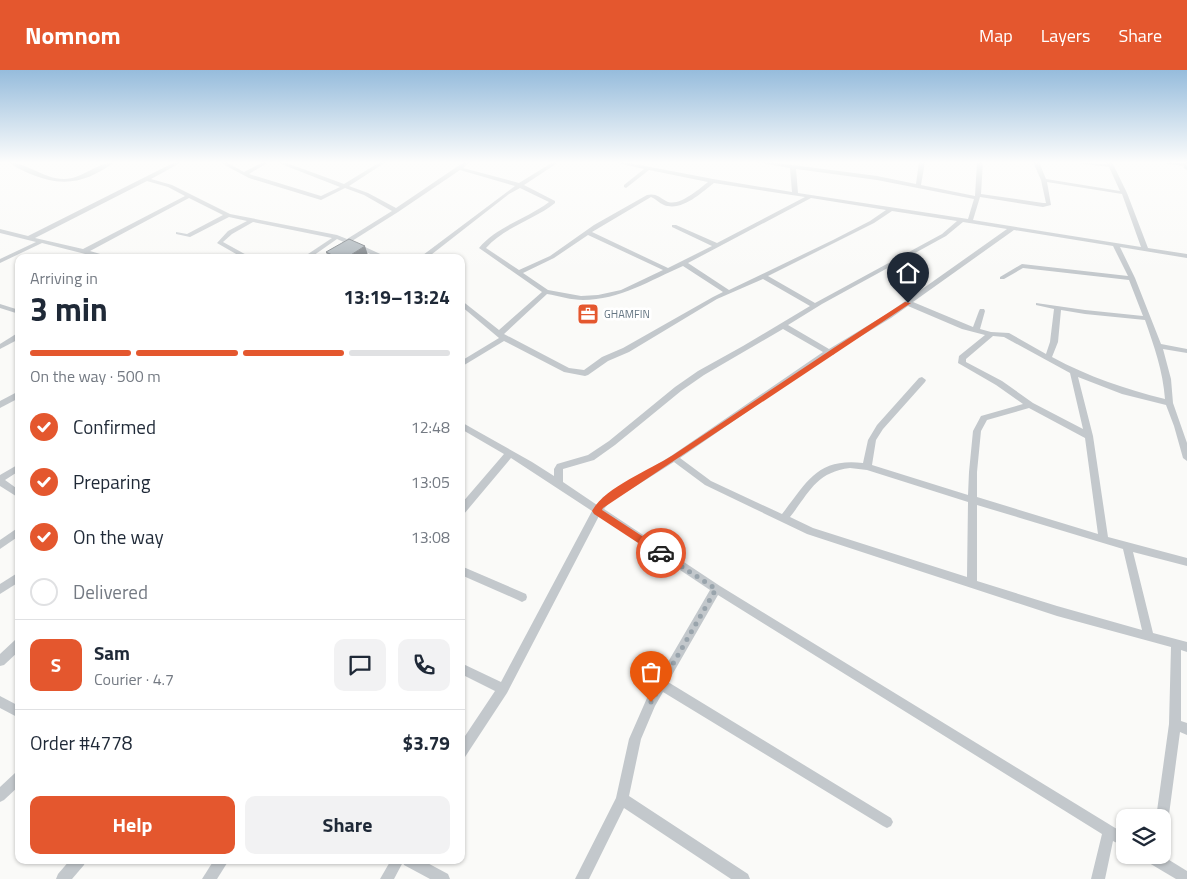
<!DOCTYPE html>
<meta charset="utf-8">
<style>
:root{--surface:#fff;--page:#f2f2f3;--text:#1f2937;--muted:#747a83;--line:#e0e1e3;--accent:#e4572e}
body{margin:0;font-family:"Titillium Web",sans-serif;background:var(--page);color:var(--text);height:100vh;display:flex;flex-direction:column;font-size:19px;white-space:nowrap}
*{box-sizing:border-box;margin:0}
p{font-size:16px;color:var(--muted)}
.icon{flex:none;width:28px;height:28px;fill:none;stroke:currentColor;stroke-width:2;stroke-linecap:round;stroke-linejoin:round}
.map{position:relative;flex:1;overflow:hidden}
.details{position:absolute;left:15px;top:184px;width:450px;height:610px;display:flex;flex-direction:column;background:var(--surface);border-radius:10px;box-shadow:0 1px 4px #0004}
.details>*{flex:none}
.controls{position:absolute;left:1116px;top:739px;display:grid;gap:10px}
.controls a{display:grid;place-items:center;width:55px;height:55px;border-radius:10px;background:var(--surface);box-shadow:0 1px 4px #0004;font-size:25px}
.pin{position:absolute;display:grid;place-items:center;width:42px;height:42px;color:#fff;margin:-51px -21px;border-radius:50% 50% 50% 0;rotate:-45deg;box-shadow:0 0 5px #0007}
.pin .icon{rotate:45deg}
.courier{position:absolute;display:grid;place-items:center;width:50px;height:50px;margin:-25px;border:4px solid #e4572e;border-radius:50%;background:#fff;color:#222;box-shadow:0 1px 6px #0007}
.head em{font-style:normal;font-weight:700}
.head div{display:flex;flex-direction:column-reverse}
.head{display:flex;align-items:center;justify-content:space-between;height:85px;padding:0 15px}
h1{font-size:32px;font-weight:700;line-height:38px}
.bar{display:grid;grid-template-columns:repeat(4,1fr);gap:8px 5px;align-content:center;height:60px;padding:0 15px}
.bar i{height:6px;border-radius:4px;background:var(--line)}
.bar .current{background:var(--accent)}
.bar p{grid-column:span 4}
.line{display:flex;align-items:center;gap:12px;padding:0 15px;border-top:1px solid var(--line)}
.line div{flex:1}
.round{display:grid;place-items:center;flex:none;width:52px;height:52px;border-radius:10px;background:var(--page)}
ol{padding:0 15px;list-style:none}
li{display:flex;align-items:center;gap:15px;height:55px}
li p{margin-inline-start:auto}
li .icon{padding:5px;border-radius:50%;background:var(--accent);color:#fff;stroke-width:4}
li:last-child{color:var(--muted)}
li i{width:28px;height:28px;border:2px solid var(--line);border-radius:50%}
.action{display:flex;gap:10px;margin-top:auto;padding:10px 15px}
.action a{flex:1;height:58px;border-radius:10px;background:var(--accent);color:#fff;font-size:20px;font-weight:700;line-height:58px;text-align:center}
.action a+a{background:var(--page);color:var(--text)}
header{display:flex;align-items:center;gap:30px;box-sizing:border-box;height:70px;padding:0 25px;background:var(--accent);color:#fff}
header strong{font-size:24px}
nav{display:flex;gap:28px;margin-inline-start:auto;font-size:18px}
.map>svg:first-child{display:block}
</style>
<header>
<strong>Nomnom</strong>
<nav><a>Map</a><a>Layers</a><a>Share</a></nav>
</header>
<div class="map">
<svg width="1187" height="809" viewBox="0 0 1187 809">
<rect width="100%" height="100%" fill="#fafaf8"/>
<g fill="none" stroke-linecap="round" stroke-linejoin="round">
<g fill="#c3c8cc" fill-rule="evenodd">
<path d="M8,92C26,92 43,109 64,109C83,109 97,92 115,92C85,113 63,118 28,103C21,100 14,96 8,92Z"/>
<path d="M175,92H182L151,109L172,115L230,144L337,165L347,169L392,141L364,125L345,118L321,130L249,108L219,92H226L244,102L263,92H269L249,104L321,126L340,117L276,92H284L344,114L380,92H386L349,116L368,123L396,138L464,92H470L463,98L519,113L553,92H559L524,115L555,131V133C534,150 504,157 486,178L519,200L550,186L594,155L647,125C656,123 659,127 666,131C678,138 699,119 708,112L649,100L626,118L624,117V115L644,99L613,92H624L713,109L792,122L790,98L754,92H770L877,106L916,114L919,92H925L921,115L975,126L977,92H983L981,124L1043,133H1046L1041,110L1033,92H1039L1046,109L1120,121L1109,97L1068,92L1107,94L1106,92H1112L1127,123L1148,178L1187,184V188L1120,177L1135,208L1161,274L1187,279V283L1163,279L1171,309L1173,333L1187,373V391L1183,388L1174,356L1166,335L1122,324L1078,307L1093,366L1108,467L1187,488V496L1133,482L1153,563L1187,572V582L1181,580V651L1187,653V665L1180,662L1168,752L1166,756L1162,758V748H1156L1169,654L1171,577L1057,546L807,464L705,415L674,392L609,433L604,439L720,516L1125,764V777L1113,771L1105,809H1091L1102,764L718,525L668,612L891,748L893,752L891,756L887,758L883,756L663,622L655,636L641,669L629,726L748,804L750,809H731L624,738L589,809H575L616,728L629,669L647,628L710,520L599,446L507,623L465,687L461,689V672L495,621L461,604V593L501,612L592,441L511,388L464,444L461,445V434L504,384L461,359V352L532,392L554,406V399L557,394L588,385L609,371L675,317L698,301L743,276L810,236L763,209L717,229L629,282L608,291L588,305L585,306L564,302L504,271L461,297V291L499,268L461,236V230L499,260L542,222L479,178C497,156 527,149 549,132L520,118L509,124L427,188H419L515,116L460,100L398,142L352,171L389,188H379L337,169L310,188H302L332,168L253,152L232,164L223,172L252,188H243L217,173L228,161L247,151L229,147L190,167L176,164V162L187,164L223,145L189,128L90,181L114,188H101L42,173L0,193V189L36,172L0,163V159L28,166ZM796,99L877,110L974,129L968,149L798,123ZM147,111L168,117L185,126L83,179L35,168ZM1047,112L1122,124L1141,177L973,150L980,127L1043,137L1051,135ZM714,113L805,127L717,173L676,155H672V157L712,176L668,198L592,162L651,127C656,129 659,133 664,135C682,142 702,122 714,113ZM811,128L886,140L870,151L833,170L729,220L688,193ZM892,141L957,151L942,164L815,233L768,206L874,153ZM963,152L1007,159L887,244L829,279L788,255L822,234L946,166ZM1014,160L1113,176L1128,206L1022,194L1000,207V209H1004L1023,198L1129,210L1143,246L1085,240L1036,233V235L1054,239L1050,272L1046,284L1009,263L991,262L980,259L985,241L984,239H980L979,241L973,257L913,232ZM588,165L663,200L621,220L598,225L581,226L548,220L523,203L554,188ZM683,196L723,222L713,227L623,278L602,287L584,300L569,298L504,264L547,224C559,226 571,230 583,230C619,230 651,210 683,196ZM908,236L962,259L985,265L959,286L958,293L996,315L1023,334L981,346L973,361L969,402L968,425L872,395L876,370L883,359L925,312L926,310L922,307L919,308L877,355L868,370L863,393C817,388 808,411 782,444L711,411L680,388L829,285H833L838,280L891,248ZM1061,240L1085,244L1145,250C1154,276 1163,301 1165,329C1125,319 1089,307 1052,287L1058,272ZM783,259L823,282L671,386L603,427L597,435L563,412V399L594,390L615,375L681,321L704,305ZM993,266L1004,267L1070,303L1083,359L1033,333L1002,311L966,292V289ZM1029,338L1085,368L1098,464L977,427V402L981,361L987,350ZM850,398L867,400L968,432L967,507L813,458L790,447C809,423 816,402 850,398ZM977,435L1123,479L1142,560L1057,536L977,511Z"/>
<path d="M1164,92L1186,93L1187,96L1166,94Z"/>
<path d="M0,234L19,240V244L0,238Z"/>
<path d="M16,264H19V269L0,279V274Z"/>
<path d="M19,321V328L0,338V331Z"/>
<path d="M19,394V401L5,410L19,420V428L0,416V405Z"/>
<path d="M19,457V466L0,479V470Z"/>
<path d="M461,496L526,524L527,527L526,530L522,532L518,530L461,505Z"/>
<path d="M19,502V512L0,524V514Z"/>
<path d="M19,569V581L4,595L0,596V584L15,570Z"/>
<path d="M0,626L19,636V648L0,638Z"/>
<path d="M19,701V716L4,730L0,732V717L15,703Z"/>
<path d="M1143,785H1161L1187,801V809H1176L1144,790Z"/>
<path d="M70,790H86L84,795L72,809H56L58,804Z"/>
<path d="M214,790H229L217,809H202Z"/>
<path d="M391,790H422L448,804L450,809H430L404,795L403,792L394,809H380Z"/>
</g>
<path fill="#c3c8cc" fill-rule="evenodd" d="M1183,92H1187V100L1184,98Z"/>
</g>
<path fill="#929a9f" d="M326,182L368,185L365,188H328Z"/>
<path fill="#777d82" d="M365,176L368,185L365,188H346Z"/>
<path fill="#aab3b9" stroke="#777d82" d="M349,169L365,176L346,188H338L326,182Z"/>
<linearGradient id="sky" x2="0" y2="1"><stop stop-color="#96bcdc"/><stop offset="0.45" stop-color="#fdfdfc"/><stop offset="1" stop-color="#fdfdfc" stop-opacity="0"/></linearGradient>
<rect width="1187" height="205" fill="url(#sky)"/>
<path fill="#e4572e" d="M905,232L911,233L603,438L602,440L665,481V486H658L594,444L592,441C605,417 650,400 673,385C751,334 827,281 905,232Z"/>
<g fill="none" stroke-linecap="round" stroke-linejoin="round">
<path stroke="#99a4ac" stroke-width="5" stroke-dasharray="0 9" d="M651,632L716,519L661,483"/>
</g>
<defs>
<g id="office-square" transform="scale(1.125)"><rect x="-9" y="-9" width="18" height="18" rx="4" fill="#e4572e" stroke="#fff"/><path d="M-6-3h4V-5.5h4V-3h4V5H-6ZM-1-4.5V-3h2v-1.5ZM-6 0V1H6V0Z" fill="#fff"/></g>
</defs>
<g fill-rule="evenodd">
<use href="#office-square" x="588" y="244"/>
</g>
<g text-anchor="middle" stroke-width="5" stroke-linejoin="round" paint-order="stroke">
<g font-size="11" fill="#657683" stroke="#fff" text-anchor="start">
<text x="604" y="248">GHAMFIN</text>
</g>
</g>
</svg>
<div class="controls">
<a><svg class="icon" aria-label="layers" viewBox="0 0 24 24"><path d="M12 4l9 5-9 5-9-5zM3 14l9 5 9-5"/></svg></a>
</div>
<div class="pin" style="left:651px;top:632px;background:#ea580c"><svg class="icon" aria-label="bag" viewBox="0 0 24 24"><path d="M5 8h14l-1 12H6zM9 8a3 3 0 0 1 6 0"/></svg></div>
<div class="pin" style="left:908px;top:233px;background:#1f2937"><svg class="icon" aria-label="home" viewBox="0 0 24 24"><path d="M3 11l9-7 9 7M6 9v11h12V9"/></svg></div>
<div class="courier" style="left:661px;top:483px"><svg class="icon" aria-label="car" viewBox="0 0 24 24"><path d="M5 17H2v-5l4-1 3-4h7l3 4 3 1v5h-3M9 17h6M6 11h13"/><circle cx="7" cy="17" r="2"/><circle cx="17" cy="17" r="2"/></svg></div>
<section class="details">
<div class="head"><div><h1>3 min</h1><p>Arriving in</p></div><em>13:19–13:24</em></div>
<div class="bar"><i class="current"></i><i class="current"></i><i class="current"></i><i></i><p>On the way · 500 m</p></div>
<ol>
<li><svg class="icon" aria-label="check" viewBox="0 0 24 24"><path d="M5 12l5 5 9-10"/></svg>Confirmed<p>12:48</p></li>
<li><svg class="icon" aria-label="check" viewBox="0 0 24 24"><path d="M5 12l5 5 9-10"/></svg>Preparing<p>13:05</p></li>
<li><svg class="icon" aria-label="check" viewBox="0 0 24 24"><path d="M5 12l5 5 9-10"/></svg>On the way<p>13:08</p></li>
<li><i></i>Delivered</li>
</ol>
<div class="line" style="height:90px"><b class="round" style="background:var(--accent);color:#fff">S</b><div><b>Sam</b><p>Courier · 4.7</p></div><a class="round"><svg class="icon" aria-label="chat" viewBox="0 0 24 24"><path d="M4 5h16v11H9l-5 4z"/></svg></a><a class="round"><svg class="icon" aria-label="phone" viewBox="0 0 24 24"><path d="M5 4h4l2 5-3 2q2 4 5 5l2-3 5 2v4C11 20 4 13 5 4z"/></svg></a></div>
<div class="line" style="height:65px"><div>Order #4778</div><b>$3.79</b></div>
<div class="action"><a>Help</a><a>Share</a></div>
</section>
</div>
